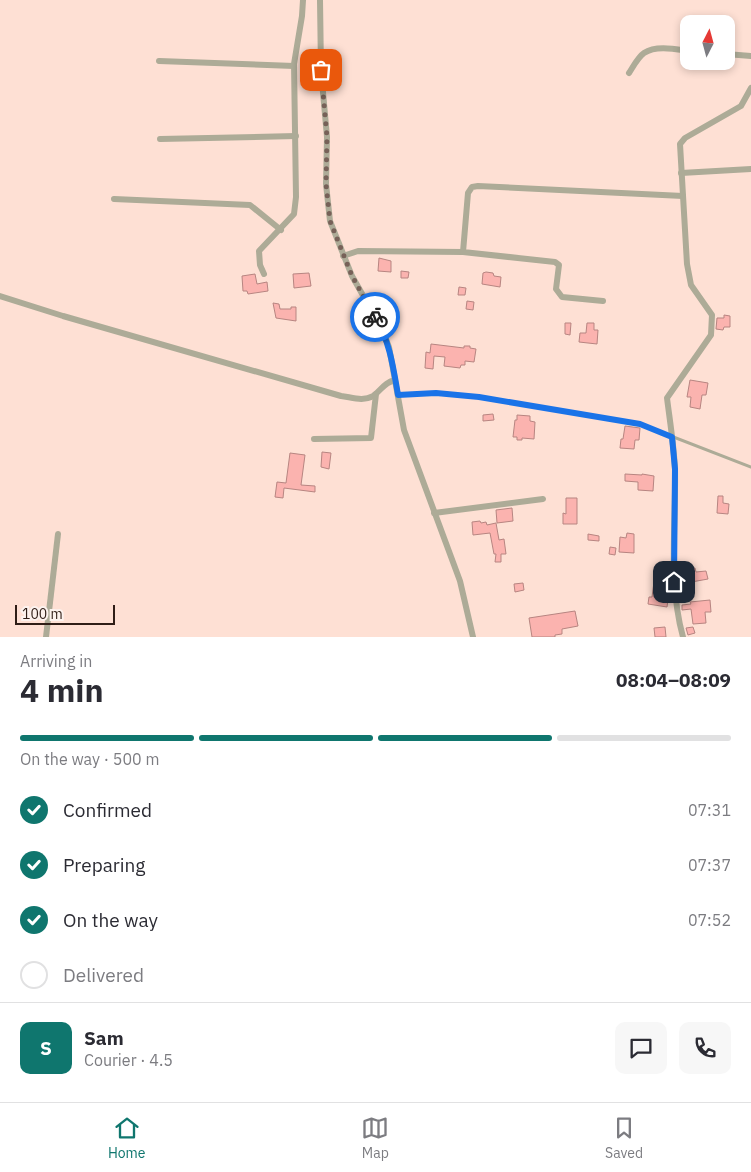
<!DOCTYPE html>
<meta charset="utf-8">
<style>
:root{--surface:#fff;--page:#f7f7f7;--text:#2b2b33;--muted:#7c7c81;--line:#e1e1e2;--accent:#0f766e}
body{margin:0;font-family:"IBM Plex Sans",sans-serif;background:var(--page);color:var(--text);height:100vh;display:flex;flex-direction:column;font-size:19px;white-space:nowrap}
*{box-sizing:border-box;margin:0}
p{font-size:16px;color:var(--muted)}
.icon{flex:none;width:28px;height:28px;fill:none;stroke:currentColor;stroke-width:2;stroke-linecap:round;stroke-linejoin:round}
.map{position:relative;height:637px;overflow:hidden}
.panel{display:flex;flex-direction:column;background:var(--surface);flex:1}
.panel>*{flex:none}
.needle{width:32px;rotate:6deg}
.tools{position:absolute;left:680px;top:15px;display:grid;gap:10px}
.tools a{display:grid;place-items:center;width:55px;height:55px;border-radius:10px;background:var(--surface);box-shadow:0 2px 8px #0003;font-size:25px}
.scale{position:absolute;left:15px;bottom:12px;width:100px;box-sizing:border-box;padding-left:5px;border:2px solid #2f1d16;border-top:0;font-size:14px;line-height:18px;white-space:nowrap;color:#2f1d16;-webkit-text-stroke:4px #fcf2ee;paint-order:stroke}
.pin{position:absolute;display:grid;place-items:center;width:42px;height:42px;color:#fff;margin:-21px;border-radius:10px;box-shadow:0 2px 8px #0006}
.courier{position:absolute;display:grid;place-items:center;width:50px;height:50px;margin:-25px;border:4px solid #1a73e8;border-radius:50%;background:#fff;color:#222;box-shadow:0 1px 6px #0007}
.headline em{font-style:normal;font-weight:700}
.headline div{display:flex;flex-direction:column-reverse}
.headline{display:flex;align-items:center;justify-content:space-between;height:85px;padding:0 20px}
h1{font-size:32px;font-weight:700;line-height:38px}
.bar{display:grid;grid-template-columns:repeat(4,1fr);gap:8px 5px;align-content:center;height:60px;padding:0 20px}
.bar i{height:6px;border-radius:4px;background:var(--line)}
.bar .current{background:var(--accent)}
.bar p{grid-column:span 4}
.line{display:flex;align-items:center;gap:12px;padding:0 20px;border-top:1px solid var(--line)}
.line div{flex:1}
.round{display:grid;place-items:center;flex:none;width:52px;height:52px;border-radius:10px;background:var(--page)}
ol{padding:0 20px;list-style:none}
li{display:flex;align-items:center;gap:15px;height:55px}
li p{margin-inline-start:auto}
li .icon{padding:5px;border-radius:50%;background:var(--accent);color:#fff;stroke-width:4}
li:last-child{color:var(--muted)}
li i{width:28px;height:28px;border:2px solid var(--line);border-radius:50%}
.dock{display:flex;justify-content:space-around;align-items:center;height:70px;border-top:1px solid var(--line);background:var(--surface);font-size:14px;color:var(--muted)}
.dock a{display:grid;justify-items:center;gap:2px}
.dock .current{color:var(--accent)}
.map>svg:first-child{display:block}
</style>
<div class="map">
<svg width="751" height="637" viewBox="0 0 751 637">
<rect width="100%" height="100%" fill="#fee0d4"/>
<g fill="#fbb3af" stroke="#b78581">
<path d="M379,258L391,261V272L378,271Z"/>
<path d="M401,271L409,272L408,278H401Z"/>
<path d="M486,272L493,273L494,276L501,277L500,287L482,284L483,273Z"/>
<path d="M309,273L311,286L294,288L293,274Z"/>
<path d="M255,274L257,284L267,282L268,291L248,294L247,291H243L242,276Z"/>
<path d="M459,287L466,288L465,295H458Z"/>
<path d="M467,301L474,302L473,310L466,309Z"/>
<path d="M273,303L279,304L280,309H291V307H296V321L276,318Z"/>
<path d="M724,315L730,316V327H724L723,330L716,329L717,318H724Z"/>
<path d="M565,323H571L570,335L565,334Z"/>
<path d="M587,323H594V330H598L597,344L579,342L580,333H586Z"/>
<path d="M431,344L464,348V346H470V348L476,349L474,362L465,361V365H461L460,368L444,366L445,357L434,356L433,369L425,368L426,352L430,353Z"/>
<path d="M690,380L708,383L706,395H702L700,409L690,407L691,397H687Z"/>
<path d="M493,414L494,420L483,421V415Z"/>
<path d="M517,415L530,416V421L535,422L534,439L522,438V440H517V437H513L515,420H517Z"/>
<path d="M625,426L640,428L639,440H635L634,449L620,448L621,439H623Z"/>
<path d="M322,452L331,453L329,469L321,467Z"/>
<path d="M290,453L305,455L301,485L315,486V492L284,488L283,498L275,497L277,482L286,483Z"/>
<path d="M625,474L642,475V474L654,476L653,491L638,490V482L625,481Z"/>
<path d="M718,496H723V503L729,504L728,514L717,513Z"/>
<path d="M566,498H577V524H563V513L566,514Z"/>
<path d="M512,508L513,521L497,523L496,510Z"/>
<path d="M480,521L481,523L486,522L487,525L496,523L499,540L504,539L506,554H501V562H495L496,554H494L490,533L473,535L472,522Z"/>
<path d="M627,533L634,534V553L619,552L620,537L626,538Z"/>
<path d="M588,534L599,536V541L588,540Z"/>
<path d="M610,547L616,548L615,555L609,554Z"/>
<path d="M695,568L696,572L706,571L708,579L686,583L684,570Z"/>
<path d="M654,582L670,584L667,607L648,604L649,597H652Z"/>
<path d="M523,583L524,590L515,592L514,584Z"/>
<path d="M710,600L711,612H705L706,623L693,624L691,609L682,610V605L691,604L690,602Z"/>
<path d="M575,611L578,626L562,629V634L555,635V637H532L529,618Z"/>
<path d="M665,627L666,637H655L654,628Z"/>
<path d="M693,627L695,633L688,635L686,628Z"/>
</g>
<g fill="none" stroke-linecap="round" stroke-linejoin="round">
<path stroke="#adab97" stroke-width="3" d="M399,395L436,393L479,397L640,424L751,467"/>
<g stroke="#adab97" stroke-width="6">
<path d="M320,0L321,70L327,137L326,184L330,221L352,276L382,329L389,347L404,430L460,581L473,637"/>
<path d="M726,54L751,56"/>
<path d="M159,61L294,66"/>
<path d="M629,73C633,67 638,57 644,53C656,45 675,49 689,51"/>
<path d="M160,139L296,136"/>
<path d="M681,173L751,169"/>
<path d="M114,199L250,205L281,230"/>
<path d="M343,256L358,251L463,252"/>
<path d="M264,274L260,265L259,251L294,214L296,197L294,64L302,16L303,0"/>
<path d="M0,296L63,316L341,396C351,397 363,402 373,396C382,390 383,383 395,380"/>
<path d="M603,301L562,297L556,289L559,265L555,262L463,252L468,193L472,187L478,186L683,196"/>
<path d="M314,439L371,438L376,394"/>
<path d="M434,513L543,499"/>
<path d="M46,637L58,534"/>
<path d="M683,637C668,583 676,526 675,470C674,446 670,422 667,398L711,335L712,315L691,285L687,264L680,144L685,138L741,106L751,88"/>
</g>
</g>
<g fill="none" stroke-linecap="round" stroke-linejoin="round">
<path stroke="#776158" stroke-width="5" stroke-dasharray="0 9" d="M321,70L327,137L326,184L330,221L352,276L375,317"/>
<path stroke="#1a73e8" stroke-width="6" d="M375,317C390,342 393,366 398,395L436,393L479,397L640,424L672,437L675,469L674,582"/>
</g>
</svg>
<div class="tools">
<a><svg class="needle" viewBox="-14 -14 28 28"><path d="M0-13l5 13h-10z" fill="#e53935"/><path d="M0 13l5-13h-10z" fill="#7c7c81"/></svg></a>
</div>
<div class="scale">100 m</div>
<div class="pin" style="left:321px;top:70px;background:#ea580c"><svg class="icon" aria-label="bag" viewBox="0 0 24 24"><path d="M5 8h14l-1 12H6zM9 8a3 3 0 0 1 6 0"/></svg></div>
<div class="pin" style="left:674px;top:582px;background:#1f2937"><svg class="icon" aria-label="home" viewBox="0 0 24 24"><path d="M3 11l9-7 9 7M6 9v11h12V9"/></svg></div>
<div class="courier" style="left:375px;top:317px"><svg class="icon" aria-label="bike" viewBox="0 0 24 24"><circle cx="6" cy="16" r="4"/><circle cx="18" cy="16" r="4"/><path d="M6 16l4-8h5l3 8M10 8l3 8H6M13 5h3"/></svg></div>
</div>
<section class="panel">
<div class="headline"><div><h1>4 min</h1><p>Arriving in</p></div><em>08:04–08:09</em></div>
<div class="bar"><i class="current"></i><i class="current"></i><i class="current"></i><i></i><p>On the way · 500 m</p></div>
<ol>
<li><svg class="icon" aria-label="check" viewBox="0 0 24 24"><path d="M5 12l5 5 9-10"/></svg>Confirmed<p>07:31</p></li>
<li><svg class="icon" aria-label="check" viewBox="0 0 24 24"><path d="M5 12l5 5 9-10"/></svg>Preparing<p>07:37</p></li>
<li><svg class="icon" aria-label="check" viewBox="0 0 24 24"><path d="M5 12l5 5 9-10"/></svg>On the way<p>07:52</p></li>
<li><i></i>Delivered</li>
</ol>
<div class="line" style="height:90px"><b class="round" style="background:var(--accent);color:#fff">S</b><div><b>Sam</b><p>Courier · 4.5</p></div><a class="round"><svg class="icon" aria-label="chat" viewBox="0 0 24 24"><path d="M4 5h16v11H9l-5 4z"/></svg></a><a class="round"><svg class="icon" aria-label="phone" viewBox="0 0 24 24"><path d="M5 4h4l2 5-3 2q2 4 5 5l2-3 5 2v4C11 20 4 13 5 4z"/></svg></a></div>
</section>
<nav class="dock">
<a class="current"><svg class="icon" aria-label="home" viewBox="0 0 24 24"><path d="M3 11l9-7 9 7M6 9v11h12V9"/></svg>Home</a>
<a><svg class="icon" aria-label="map" viewBox="0 0 24 24"><path d="M3 6l6-2 6 2 6-2v14l-6 2-6-2-6 2zM9 4v14M15 6v14"/></svg>Map</a>
<a><svg class="icon" aria-label="saved" viewBox="0 0 24 24"><path d="M7 4h10v16l-5-4-5 4z"/></svg>Saved</a>
</nav>
